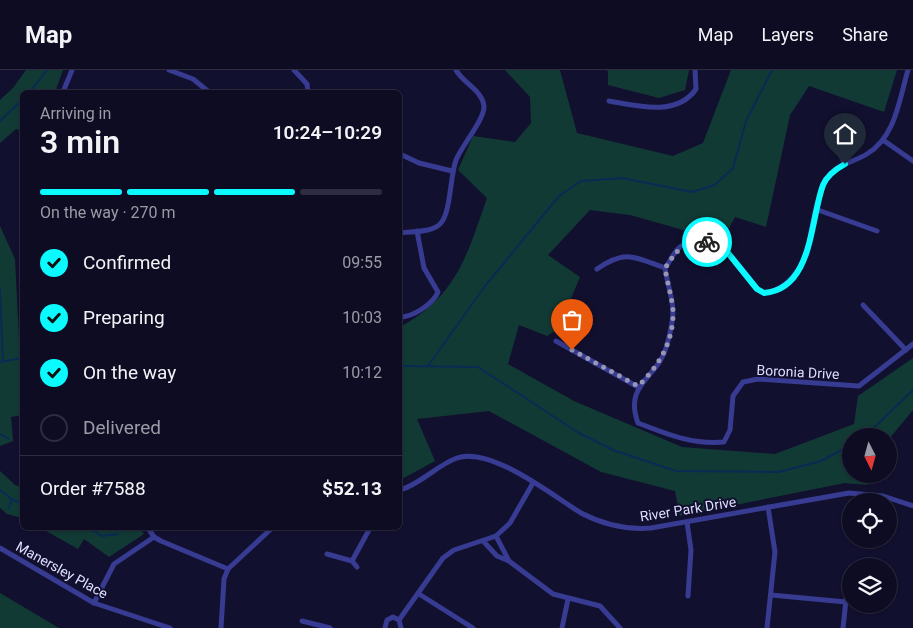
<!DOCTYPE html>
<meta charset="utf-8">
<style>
:root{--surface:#0e0c23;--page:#1c1a30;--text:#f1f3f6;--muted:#9b9ba6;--line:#2e2c41;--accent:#0afaff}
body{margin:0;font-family:Roboto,sans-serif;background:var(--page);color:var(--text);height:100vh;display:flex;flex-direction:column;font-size:19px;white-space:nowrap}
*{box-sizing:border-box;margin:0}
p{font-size:16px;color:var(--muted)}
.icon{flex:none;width:28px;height:28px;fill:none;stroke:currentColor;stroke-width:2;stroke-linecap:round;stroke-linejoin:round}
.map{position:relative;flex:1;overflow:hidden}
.drawer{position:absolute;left:20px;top:20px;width:382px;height:440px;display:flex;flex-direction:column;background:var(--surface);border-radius:8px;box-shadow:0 1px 4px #0004,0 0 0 1px var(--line)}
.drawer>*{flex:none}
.needle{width:32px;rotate:174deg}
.buttons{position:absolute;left:842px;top:358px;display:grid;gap:10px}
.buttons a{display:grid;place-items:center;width:55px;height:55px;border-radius:50%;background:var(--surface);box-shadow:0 1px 4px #0004,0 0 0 1px var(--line);font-size:25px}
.pin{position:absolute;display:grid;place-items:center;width:42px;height:42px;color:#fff;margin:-51px -21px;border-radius:50% 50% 50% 0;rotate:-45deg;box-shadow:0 0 5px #0007}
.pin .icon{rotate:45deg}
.courier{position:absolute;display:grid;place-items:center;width:50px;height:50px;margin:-25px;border:4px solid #0afaff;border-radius:50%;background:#fff;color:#222;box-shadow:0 1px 6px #0007}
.summary em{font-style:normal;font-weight:600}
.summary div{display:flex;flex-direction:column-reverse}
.summary{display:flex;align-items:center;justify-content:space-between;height:85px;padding:0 20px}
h1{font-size:32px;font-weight:600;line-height:38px}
.bar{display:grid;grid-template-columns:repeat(4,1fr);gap:8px 5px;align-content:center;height:60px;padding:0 20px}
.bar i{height:6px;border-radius:4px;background:var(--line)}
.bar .on{background:var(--accent)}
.bar p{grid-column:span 4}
.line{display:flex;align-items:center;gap:12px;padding:0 20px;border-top:1px solid var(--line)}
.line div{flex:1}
ol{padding:0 20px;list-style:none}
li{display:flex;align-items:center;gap:15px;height:55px}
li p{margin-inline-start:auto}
li .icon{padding:5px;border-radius:50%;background:var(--accent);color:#111;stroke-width:4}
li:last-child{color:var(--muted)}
li i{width:28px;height:28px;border:2px solid var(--line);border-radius:50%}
header{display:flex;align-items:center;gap:30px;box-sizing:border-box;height:70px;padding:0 25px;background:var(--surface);border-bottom:1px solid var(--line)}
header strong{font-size:24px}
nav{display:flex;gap:28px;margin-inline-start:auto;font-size:18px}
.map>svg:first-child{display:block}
</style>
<header>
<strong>Map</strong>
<nav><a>Map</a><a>Layers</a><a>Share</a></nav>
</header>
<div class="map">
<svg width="913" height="558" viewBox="0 0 913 558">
<rect width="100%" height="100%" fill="#12102f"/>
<g fill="#123a35">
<path d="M26,0H63L55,22H22V61L16,59L0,73V30L13,18Z"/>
<path d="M505,0H560L577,63L673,86L703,73L731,0H897L884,42L809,16L790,45L766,157L735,147L722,171L630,145L590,140L548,185L580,207L558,259L547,266L519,255L508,294L574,331L682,377L775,384L854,354L858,326L913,288V340L889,369V366H851V404H871L867,415L845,413L680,446L675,421L601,402L489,341L417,349L435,391L400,410V257C457,226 467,185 487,128L458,100L473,66L515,72L531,53L530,27Z"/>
<path d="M606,0H689L685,20L659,28L608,15V1Z"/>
<path d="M0,156L15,189L19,268H22V345L11,347L13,371L0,376Z"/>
<path d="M0,401L15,415L22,417V448L7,444L0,438Z"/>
<path d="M41,458H140L144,464L109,487L84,469L78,479Z"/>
<path d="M0,523L59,558H0Z"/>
</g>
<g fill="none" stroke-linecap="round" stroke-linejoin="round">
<g stroke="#082b54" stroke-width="2">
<path d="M30,22L47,0"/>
<path d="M0,51L22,30"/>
<path d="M0,219L3,291"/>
<path d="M0,292L22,288"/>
<path d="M400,296L478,297L579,363L613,380L676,401L779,402L821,391L851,375"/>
<path d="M428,296L485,216L559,126L581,111L622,108L692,122L715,115L733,98L746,51L772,0"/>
<path d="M0,364L9,369"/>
<path d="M865,366L913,320"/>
<path d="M0,420L13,430L22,433"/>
<path d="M9,438L12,429"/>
<path d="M88,458L102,466L118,464"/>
</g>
<g stroke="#373b92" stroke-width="5">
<path d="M169,0L193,9L209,22"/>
<path d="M294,0L307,14L308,22"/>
<path d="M908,0C899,30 896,66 867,84C854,92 837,94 828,107C817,122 811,164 807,184C798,203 785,221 764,223L757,219C741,199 713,153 681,176C674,181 670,192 665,198C667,212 672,226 673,240C673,252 670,264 667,275C659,308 623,313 638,353C667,364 692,375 724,372L730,360L733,326L743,312L758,309L859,316L913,274"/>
<path d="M63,22L72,0"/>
<path d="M609,31C637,36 677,47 696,19L695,0"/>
<path d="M829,63L845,94"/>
<path d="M883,70L913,91"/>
<path d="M400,84L419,93L452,101"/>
<path d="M818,140L877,161"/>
<path d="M400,163C411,161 433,163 441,153C451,141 450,106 456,90C462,75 485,49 484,36C482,20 463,13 456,0"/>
<path d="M597,199C626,179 634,187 665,198"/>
<path d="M863,235L906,280"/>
<path d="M400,247C413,247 433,234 438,222L424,198L417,161"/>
<path d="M556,271L638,317"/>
<path d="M400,420C421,414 437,395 457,388C490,376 552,425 581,443C604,455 626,460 651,458L849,423L883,426L913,436"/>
<path d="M687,452L691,480L688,526"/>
<path d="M148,458L154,467L161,471L228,499"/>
<path d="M496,466L509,491"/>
<path d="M484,472L497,486L509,491L553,524L600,536L620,558"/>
<path d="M0,478L94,533L170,558"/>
<path d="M327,484L352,491L357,497"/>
<path d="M352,491L370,458"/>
<path d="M419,524L473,558"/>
<path d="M771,525L846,532"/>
<path d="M94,533L114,494L154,467"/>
<path d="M399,550L443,488L454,480L496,466L510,453L533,413"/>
<path d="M302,551L330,558"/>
<path d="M221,558L224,509L228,499L272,458"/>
<path d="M385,558L387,550L393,547L399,550L401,558"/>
<path d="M562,558L568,529"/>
<path d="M767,558L775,482L768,437"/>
<path d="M843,558L849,502"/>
</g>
</g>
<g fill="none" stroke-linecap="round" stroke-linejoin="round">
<path stroke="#9796b6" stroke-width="5" stroke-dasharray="0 9" d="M572,280L638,316C659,296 674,271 673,241C672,227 667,212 665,198C676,182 685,167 707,172"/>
<path stroke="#0afaff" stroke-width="6" d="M707,172L724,178L757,219L764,223C813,219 810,150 823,115C827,105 836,99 845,94"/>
</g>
<g text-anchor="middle" stroke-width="4" stroke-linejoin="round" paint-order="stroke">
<g font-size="14" fill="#dfdeff" stroke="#12102f">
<text transform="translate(798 302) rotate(3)" y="5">Boronia Drive</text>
<text transform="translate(688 439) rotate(-9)" y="5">River Park Drive</text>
<text transform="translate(62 500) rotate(29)" y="5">Manersley Place</text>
</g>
</g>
</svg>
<div class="buttons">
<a><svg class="needle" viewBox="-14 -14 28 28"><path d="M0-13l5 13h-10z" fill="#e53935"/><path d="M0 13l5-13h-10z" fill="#9b9ba6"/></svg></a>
<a><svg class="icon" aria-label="locate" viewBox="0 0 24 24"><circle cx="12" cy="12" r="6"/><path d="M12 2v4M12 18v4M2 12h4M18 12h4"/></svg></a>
<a><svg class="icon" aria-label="layers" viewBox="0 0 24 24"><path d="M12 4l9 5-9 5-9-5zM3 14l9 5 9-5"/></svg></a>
</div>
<div class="pin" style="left:572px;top:280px;background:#ea580c"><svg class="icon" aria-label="bag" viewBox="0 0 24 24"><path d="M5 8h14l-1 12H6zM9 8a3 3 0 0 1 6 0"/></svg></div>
<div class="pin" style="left:845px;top:94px;background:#1f2937"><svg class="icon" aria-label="home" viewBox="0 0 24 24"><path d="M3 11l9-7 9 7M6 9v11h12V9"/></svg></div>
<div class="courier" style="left:707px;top:172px"><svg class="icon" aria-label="bike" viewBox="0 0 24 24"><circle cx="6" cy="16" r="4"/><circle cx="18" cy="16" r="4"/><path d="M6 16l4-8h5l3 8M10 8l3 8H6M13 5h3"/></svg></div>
<section class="drawer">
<div class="summary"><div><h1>3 min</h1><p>Arriving in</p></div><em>10:24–10:29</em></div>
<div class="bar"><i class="on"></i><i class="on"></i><i class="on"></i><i></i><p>On the way · 270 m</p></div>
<ol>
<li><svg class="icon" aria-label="check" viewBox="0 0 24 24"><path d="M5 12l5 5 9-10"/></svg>Confirmed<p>09:55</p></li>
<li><svg class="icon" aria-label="check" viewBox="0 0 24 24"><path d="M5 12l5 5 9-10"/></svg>Preparing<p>10:03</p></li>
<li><svg class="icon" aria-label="check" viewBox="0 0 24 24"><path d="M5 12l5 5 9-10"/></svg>On the way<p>10:12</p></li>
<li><i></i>Delivered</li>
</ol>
<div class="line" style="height:65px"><div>Order #7588</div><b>$52.13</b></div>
</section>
</div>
